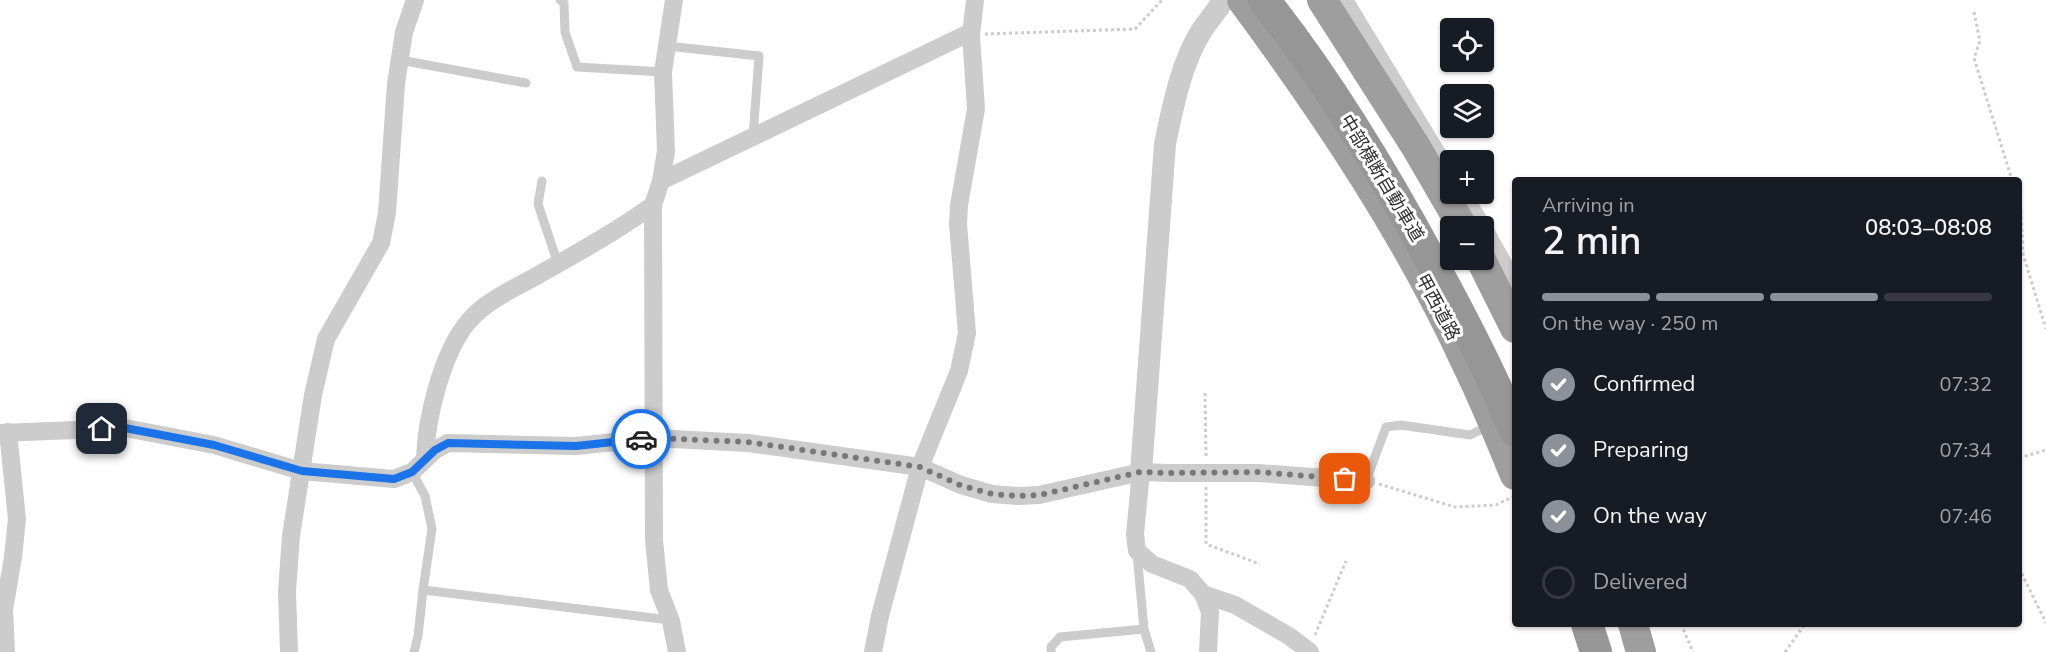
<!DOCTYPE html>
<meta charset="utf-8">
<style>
:root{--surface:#171b24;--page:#242831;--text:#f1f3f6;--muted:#9ea1a6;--line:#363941;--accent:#8c9099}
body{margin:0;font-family:"Nunito Sans","Noto Sans JP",sans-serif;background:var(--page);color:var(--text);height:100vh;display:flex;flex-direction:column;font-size:22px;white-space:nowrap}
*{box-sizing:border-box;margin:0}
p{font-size:20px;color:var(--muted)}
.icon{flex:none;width:33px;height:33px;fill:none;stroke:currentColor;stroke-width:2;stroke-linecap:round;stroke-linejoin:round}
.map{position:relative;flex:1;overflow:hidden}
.details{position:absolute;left:1512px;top:177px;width:510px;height:450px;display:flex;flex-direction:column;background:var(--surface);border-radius:6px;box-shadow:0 2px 4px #0004}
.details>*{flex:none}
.controls{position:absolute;left:1440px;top:18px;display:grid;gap:12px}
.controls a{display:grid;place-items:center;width:54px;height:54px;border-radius:6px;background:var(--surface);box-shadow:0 2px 4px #0004;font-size:30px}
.pin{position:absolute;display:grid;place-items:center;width:51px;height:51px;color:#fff;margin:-26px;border-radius:12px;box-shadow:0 3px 9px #0006}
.courier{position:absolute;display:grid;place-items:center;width:60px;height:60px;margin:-30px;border:4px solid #1a73e8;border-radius:50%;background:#fff;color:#222;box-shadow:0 2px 8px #0007}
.overview em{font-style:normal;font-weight:600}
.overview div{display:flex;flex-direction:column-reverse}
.overview{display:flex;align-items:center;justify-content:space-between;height:102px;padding:0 30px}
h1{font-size:39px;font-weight:600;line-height:45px}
.bar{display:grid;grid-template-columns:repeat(4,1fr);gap:9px 6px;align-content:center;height:72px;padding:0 30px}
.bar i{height:8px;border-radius:4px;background:var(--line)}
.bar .active{background:var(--accent)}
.bar p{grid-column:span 4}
ol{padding:0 30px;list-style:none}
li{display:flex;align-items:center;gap:18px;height:66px}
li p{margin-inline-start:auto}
li .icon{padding:6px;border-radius:50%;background:var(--accent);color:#fff;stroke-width:4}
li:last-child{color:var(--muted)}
li i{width:33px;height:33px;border:3px solid var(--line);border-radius:50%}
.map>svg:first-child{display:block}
</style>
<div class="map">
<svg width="2046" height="652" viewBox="0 0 2046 652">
<rect width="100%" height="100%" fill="#fff"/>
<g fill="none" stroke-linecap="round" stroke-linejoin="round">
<g stroke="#ccc" stroke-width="3" stroke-dasharray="3 3" stroke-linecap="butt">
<path d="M1974,12L1980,41L1974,58L2012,180"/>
<path d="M985,34L1135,29L1162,0"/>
<path d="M2019,205L2021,212L2023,254L2046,329"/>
<path d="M1205,393L1206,457"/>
<path d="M2019,458L2046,450"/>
<path d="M1379,484L1455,507L1496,505L1512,497"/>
<path d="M1206,487V544L1260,564"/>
<path d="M2019,568L2046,623"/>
<path d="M1681,624L1693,652"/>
<path d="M1315,635L1346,561"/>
<path d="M1785,652L1805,624"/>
</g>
<g stroke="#ccc" stroke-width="9">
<path d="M560,0L564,3L565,32L577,67L663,72"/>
<path d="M667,46L759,56L753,137"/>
<path d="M400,60L526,83"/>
<path d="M542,181L538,204L558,264"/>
<path d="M412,472L425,496L432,529L423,590L418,636L414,652"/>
<path d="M1366,481L1386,427L1401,425L1470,435L1491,425"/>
<path d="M1137,554L1144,629L1151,652"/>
<path d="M423,590L670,620"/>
<path d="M1051,652V647L1060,637L1144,629"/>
</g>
<g stroke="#ccc" stroke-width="18">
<path d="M674,0L663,72L666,151L661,181L653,205L654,540L659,590L671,621L677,652"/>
<path d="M1344,0L1450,175"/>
<path d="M661,181L971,32"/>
<path d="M1462,194L1482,226"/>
<path d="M1484,229L1515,285"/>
<path d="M0,433L125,428L214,445L301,471L394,479L412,472L435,450L448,443L576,446L654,438L748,443L920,467L961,485L992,494L1018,496L1039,495L1141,472L1171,473H1258L1366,481"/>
<path d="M425,459C426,419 442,353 468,322C486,300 516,288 540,274C579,252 617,231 653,205"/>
<path d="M1141,472L1135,534L1137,551L1152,564L1190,579L1203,594L1235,605L1289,636L1310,652"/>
<path d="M1203,594L1210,612L1208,652"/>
<path d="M6,652L4,610L13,557L17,519L8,432"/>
<path d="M289,652L287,591L291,536L313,395L326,339L381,243L387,213L396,84L404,32L415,0"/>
<path d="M873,652L880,616L920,467L959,371L967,333L958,224L959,205L976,109L971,35L975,0"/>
</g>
<path stroke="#ccc" stroke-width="22" d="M1141,472L1165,144C1173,106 1181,63 1202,30C1209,20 1217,10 1224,0"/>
<g stroke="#9e9e9e" stroke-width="30">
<path d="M1242,0C1327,115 1408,236 1468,367C1485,402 1500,439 1515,475"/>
<path d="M1322,0L1416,147L1462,226"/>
<path d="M1481,260L1515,328"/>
<path d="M1633,624L1641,652"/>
</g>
<g stroke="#969696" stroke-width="32">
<path d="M1264,0C1330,83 1385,175 1435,268C1464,321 1492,375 1515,431"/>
<path d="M1587,624L1596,652"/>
</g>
</g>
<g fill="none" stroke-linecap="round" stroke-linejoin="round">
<path stroke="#787878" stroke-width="6" stroke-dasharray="0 10.8" d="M641,439L654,438L748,442L920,467L960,485L992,494L1018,496L1040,495L1140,472L1171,473L1258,472L1345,479"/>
<path stroke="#1a73e8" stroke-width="8" d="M102,429L125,428L214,445L302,471L394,479L412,472L435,450L448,443L576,446L641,439"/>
</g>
<g text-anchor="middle" stroke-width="6" stroke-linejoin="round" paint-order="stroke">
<g font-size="18" fill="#2f2f2f" stroke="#fff">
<text transform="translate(1382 178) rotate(59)" y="6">中部横断自動車道</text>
<text transform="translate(1438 307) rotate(62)" y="6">甲西道路</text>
</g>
</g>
</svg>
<div class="controls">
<a><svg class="icon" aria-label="locate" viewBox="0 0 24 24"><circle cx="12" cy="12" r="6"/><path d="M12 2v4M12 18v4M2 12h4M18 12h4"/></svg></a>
<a><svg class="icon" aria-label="layers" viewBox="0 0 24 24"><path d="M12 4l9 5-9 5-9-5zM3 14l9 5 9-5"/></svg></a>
<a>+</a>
<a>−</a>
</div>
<div class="pin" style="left:1345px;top:479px;background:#ea580c"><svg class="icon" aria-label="bag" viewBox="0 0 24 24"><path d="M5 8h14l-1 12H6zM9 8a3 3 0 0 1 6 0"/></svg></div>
<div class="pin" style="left:102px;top:429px;background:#1f2937"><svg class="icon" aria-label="home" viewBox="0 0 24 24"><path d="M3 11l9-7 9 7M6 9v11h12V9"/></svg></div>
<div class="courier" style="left:641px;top:439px"><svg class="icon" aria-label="car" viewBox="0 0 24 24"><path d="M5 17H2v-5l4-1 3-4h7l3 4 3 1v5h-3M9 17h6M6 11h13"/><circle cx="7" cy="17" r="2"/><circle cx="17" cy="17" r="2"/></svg></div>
<section class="details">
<div class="overview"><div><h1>2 min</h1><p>Arriving in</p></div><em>08:03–08:08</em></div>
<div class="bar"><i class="active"></i><i class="active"></i><i class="active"></i><i></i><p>On the way · 250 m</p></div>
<ol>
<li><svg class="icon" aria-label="check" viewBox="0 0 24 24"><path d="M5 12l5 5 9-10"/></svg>Confirmed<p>07:32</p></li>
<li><svg class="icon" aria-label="check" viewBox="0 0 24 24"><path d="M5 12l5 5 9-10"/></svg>Preparing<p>07:34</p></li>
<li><svg class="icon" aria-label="check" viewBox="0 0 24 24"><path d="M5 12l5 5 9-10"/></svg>On the way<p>07:46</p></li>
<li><i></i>Delivered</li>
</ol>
</section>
</div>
